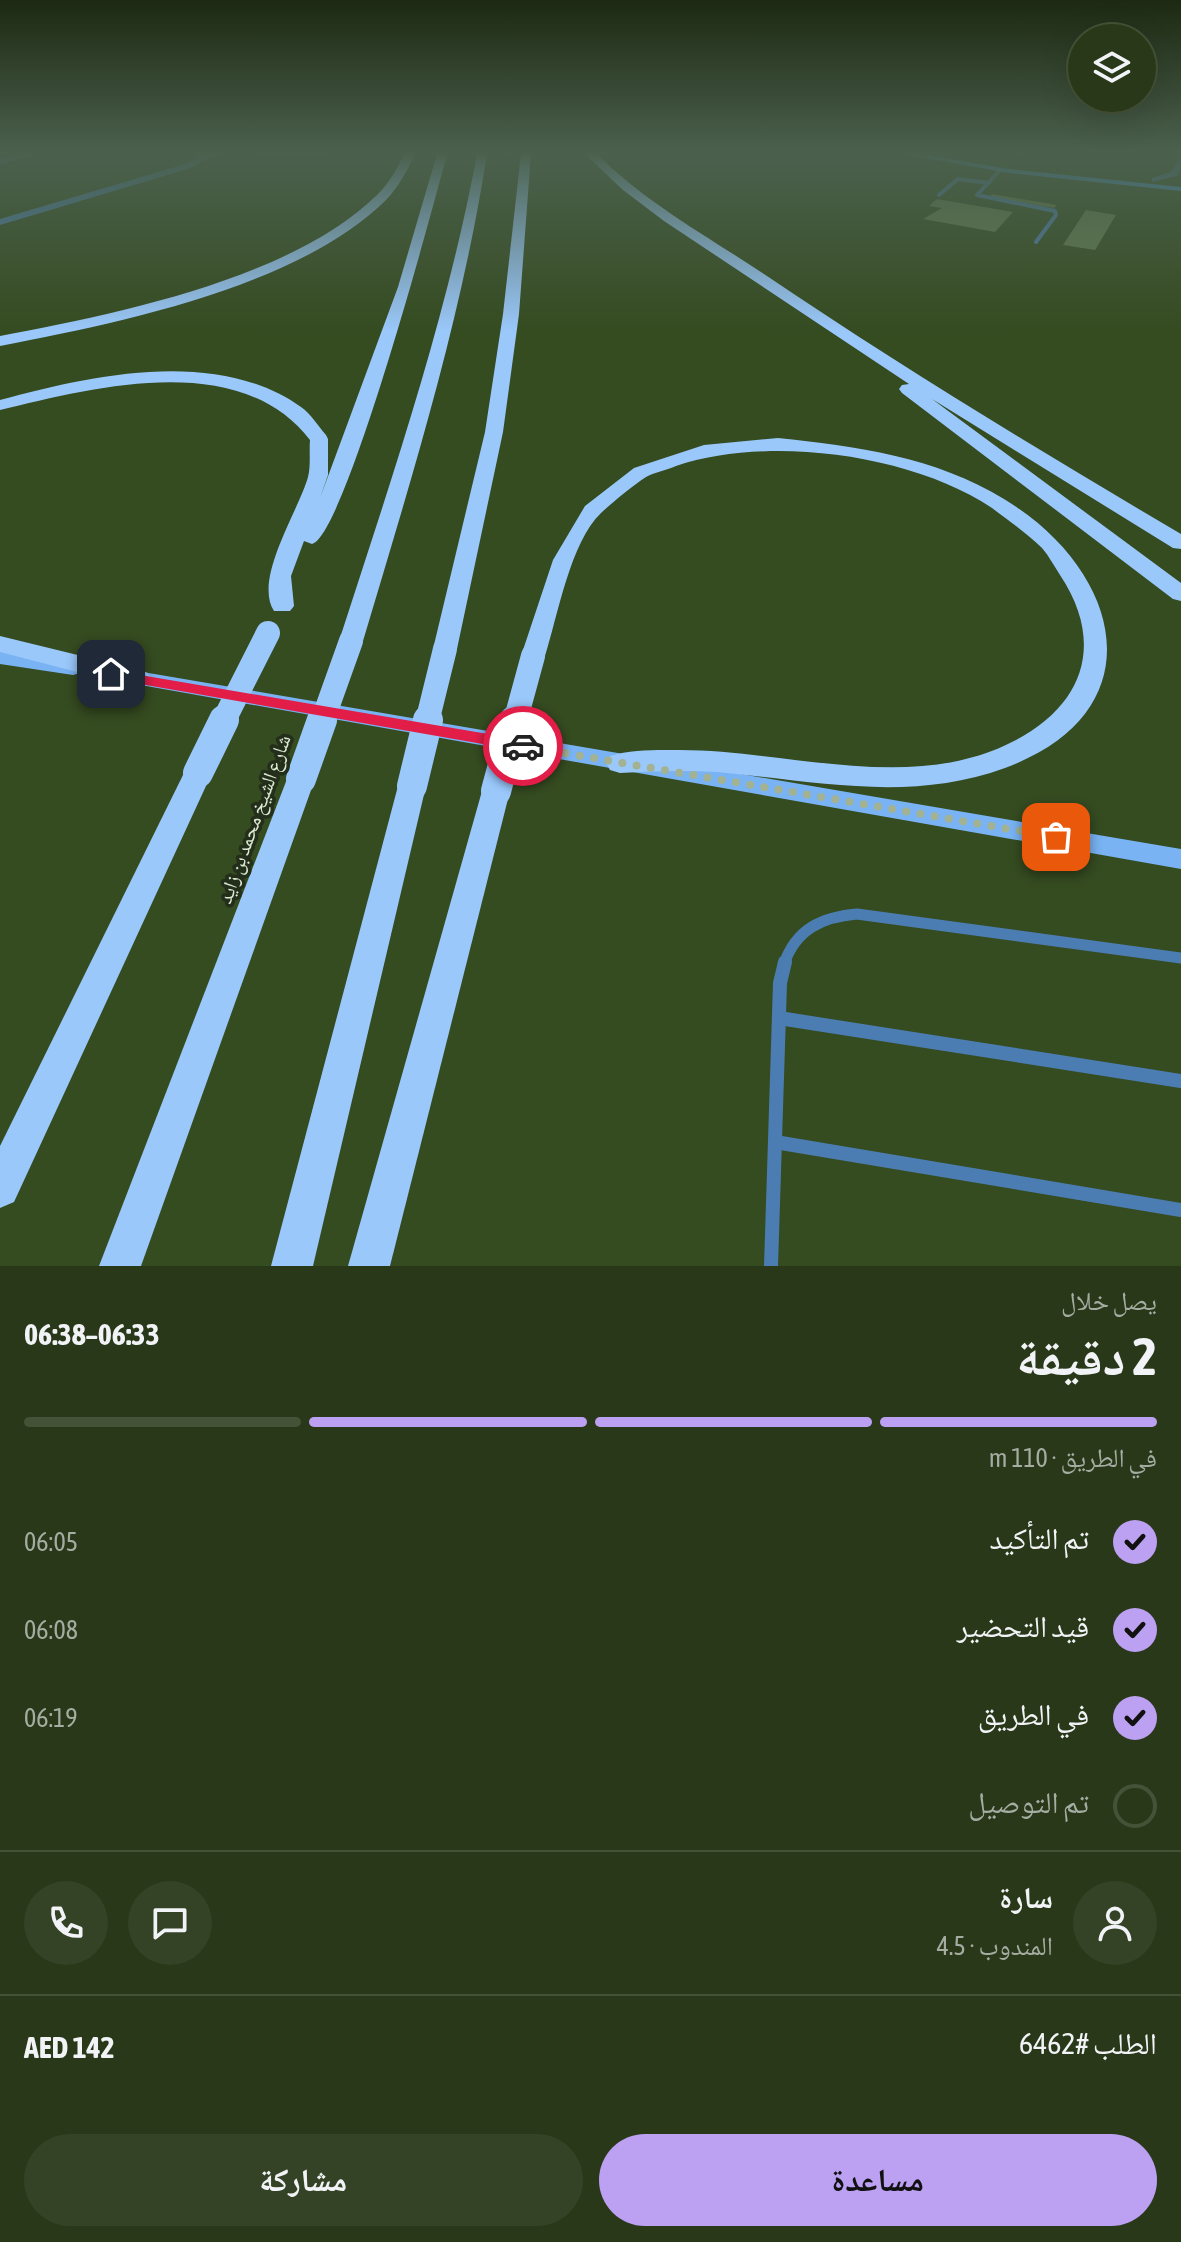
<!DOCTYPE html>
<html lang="ar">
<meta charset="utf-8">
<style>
:root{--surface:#283818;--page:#344325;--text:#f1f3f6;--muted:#a5aca2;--line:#445237;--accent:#bca0f2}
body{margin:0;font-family:"Asap Condensed","Noto Naskh Arabic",sans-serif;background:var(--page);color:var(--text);direction:rtl;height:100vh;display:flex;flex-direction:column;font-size:30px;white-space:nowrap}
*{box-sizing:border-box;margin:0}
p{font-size:26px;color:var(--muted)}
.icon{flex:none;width:44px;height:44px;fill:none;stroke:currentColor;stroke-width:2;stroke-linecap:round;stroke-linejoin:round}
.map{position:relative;height:1266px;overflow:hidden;direction:ltr}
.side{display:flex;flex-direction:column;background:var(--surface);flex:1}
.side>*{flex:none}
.buttons{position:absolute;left:1068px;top:24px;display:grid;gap:16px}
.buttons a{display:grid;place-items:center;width:88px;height:88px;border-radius:50%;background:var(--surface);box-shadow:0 8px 32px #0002,0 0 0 2px var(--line);font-size:40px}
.pin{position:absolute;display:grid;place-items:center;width:68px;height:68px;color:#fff;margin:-34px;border-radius:16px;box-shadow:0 4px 12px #0006}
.courier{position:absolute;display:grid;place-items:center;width:80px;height:80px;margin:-40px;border:6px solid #e11d48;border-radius:50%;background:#fff;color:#222;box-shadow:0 2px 10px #0007}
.headline em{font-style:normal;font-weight:700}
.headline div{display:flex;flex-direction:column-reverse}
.headline{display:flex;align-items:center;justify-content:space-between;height:136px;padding:0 24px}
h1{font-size:52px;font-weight:700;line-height:60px}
.bar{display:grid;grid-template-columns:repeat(4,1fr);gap:12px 8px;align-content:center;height:96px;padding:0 24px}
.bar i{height:10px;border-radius:6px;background:var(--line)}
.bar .on{background:var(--accent)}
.bar p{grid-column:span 4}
.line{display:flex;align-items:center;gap:20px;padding:0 24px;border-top:2px solid var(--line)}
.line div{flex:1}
.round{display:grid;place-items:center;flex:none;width:84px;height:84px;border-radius:42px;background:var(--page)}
ol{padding:0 24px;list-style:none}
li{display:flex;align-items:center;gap:24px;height:88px}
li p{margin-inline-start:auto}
li .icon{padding:8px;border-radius:50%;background:var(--accent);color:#111;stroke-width:4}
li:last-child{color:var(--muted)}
li i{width:44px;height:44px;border:4px solid var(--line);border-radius:50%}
.button{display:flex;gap:16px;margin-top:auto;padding:16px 24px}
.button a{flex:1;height:92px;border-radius:48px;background:var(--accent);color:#111;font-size:32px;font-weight:700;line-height:92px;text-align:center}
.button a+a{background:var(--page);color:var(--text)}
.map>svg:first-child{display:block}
</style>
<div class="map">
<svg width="1181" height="1266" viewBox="0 0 1181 1266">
<rect width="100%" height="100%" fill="#354b20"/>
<g fill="#647c4f">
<path d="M992,194L1057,205L1054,208L990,197Z"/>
<path d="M937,199L1013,212L995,232L923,219L942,208L929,206Z"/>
<path d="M1086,210L1116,215L1095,250L1063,245Z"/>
</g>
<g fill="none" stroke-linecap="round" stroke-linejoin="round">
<path stroke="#7d906c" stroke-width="2" stroke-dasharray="2 3" stroke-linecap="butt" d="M256,154H329"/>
<g stroke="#4c7db2" stroke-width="4">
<path d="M0,162L29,154"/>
<path d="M1000,170L977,195L1055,211L1056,215L1036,242"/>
<path d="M939,195L958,179L989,183"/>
</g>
<path stroke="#4c7db2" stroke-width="11" d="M784,964C796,929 822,917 857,914L1181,958"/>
<g stroke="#4c7db2" stroke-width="14">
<path d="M779,1018L1181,1081"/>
<path d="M775,1142L1181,1210"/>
<path d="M771,1266L780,983L785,962"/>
</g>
<g fill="#4c7db2" fill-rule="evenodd">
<path d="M207,154H217L191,168L0,225V219L185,164Z"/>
<path d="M1178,160H1181V168L1177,176L1152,182V178L1171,172Z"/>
</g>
<path fill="#4a9cef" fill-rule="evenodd" d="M903,154H922L1009,169L1181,187V191L1009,173Z"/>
<g fill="#79b3f3" fill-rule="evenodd">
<path d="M0,650L73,661L80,663L83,668L80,673L73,675L0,664Z"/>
<path d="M125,669L1181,849V869L118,681L115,676L118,671Z"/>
</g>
<g fill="#9ac8fb" fill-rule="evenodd">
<path d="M404,154H415C407,171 398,188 385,201C297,287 119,323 0,346V336C116,314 291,279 377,195C389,183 397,169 404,154Z"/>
<path d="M437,154H447C434,204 345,536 312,544L304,541L291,576L294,606L290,611H274C253,579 299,510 308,477C311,465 309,451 310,440C240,349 95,387 0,410V400C92,375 216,347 301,407C311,414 318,426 326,435L328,439V475L320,498L398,287Z"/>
<path d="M477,154H487C461,321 411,480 363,641L360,647H342L339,641C391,480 446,321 477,154Z"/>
<path d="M521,154H531L519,314L503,432L457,649L454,655H436L433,649L485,432L503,314Z"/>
<path d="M585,154H597C646,203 707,236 764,274C900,366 1040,451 1181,534V549L1173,548L932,399L1181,583V601L1173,599L902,393L899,389L902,385L909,384L664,221L623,190Z"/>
<path d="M778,438C855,446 936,457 1004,499C1122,570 1159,711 1005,768C910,803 814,781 717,772C685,770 652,771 620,773L610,770L606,763L610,756C632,749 658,750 680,750C790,750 912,795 1016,740C1086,703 1104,641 1060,575C1054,566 1049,556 1042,548C1028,534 1008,520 992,508C911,454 768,435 676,466C667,470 655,472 646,477C631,487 614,501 601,513C570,543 558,615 545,656L542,662L533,664L524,662L521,656L553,560L585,506L634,468L704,445Z"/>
<path d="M0,636L139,670L148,673L152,679L148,685L139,688L0,652Z"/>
<path d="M198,762L208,765L212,773L14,1202L0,1208V1146L184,773L188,765Z"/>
<path d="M301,768L311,771L315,779L141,1266H99L287,779L291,771Z"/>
<path d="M412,775L422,778L426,786L313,1266H271L398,786L402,778Z"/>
<path d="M496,780L506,783L510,791L390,1266H348L482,791L486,783Z"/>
</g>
<g stroke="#9ac8fb" stroke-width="24">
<path d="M223,722L268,633"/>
<path d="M322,722L351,641"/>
<path d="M427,722L445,649"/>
<path d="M515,722L533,656"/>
</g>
<g stroke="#9ac8fb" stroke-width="30">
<path d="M198,773L224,720"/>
<path d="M301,779L322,720"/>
<path d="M412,786L428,720"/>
<path d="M496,791L515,720"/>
</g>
</g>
<linearGradient id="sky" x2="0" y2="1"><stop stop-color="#1d2912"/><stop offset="0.46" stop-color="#4b614e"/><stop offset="1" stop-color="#4b614e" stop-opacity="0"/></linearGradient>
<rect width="1181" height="332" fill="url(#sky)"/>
<path fill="#e11d48" d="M111,670L523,740L530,746L523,751L106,678V671Z"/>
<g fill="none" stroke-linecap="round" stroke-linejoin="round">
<path stroke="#a2b293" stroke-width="8" stroke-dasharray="0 14.4" d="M523,746L1056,837"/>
</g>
<g text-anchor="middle" stroke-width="7" stroke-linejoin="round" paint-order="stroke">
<g font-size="20" fill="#dcead1" stroke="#232e1b">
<text transform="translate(254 819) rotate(-70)" y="7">شارع الشيخ محمد بن زايد</text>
</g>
</g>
</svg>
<div class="buttons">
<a><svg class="icon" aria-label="layers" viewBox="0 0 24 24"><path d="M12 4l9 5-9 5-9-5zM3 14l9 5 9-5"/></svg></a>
</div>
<div class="pin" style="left:1056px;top:837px;background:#ea580c"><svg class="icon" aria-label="bag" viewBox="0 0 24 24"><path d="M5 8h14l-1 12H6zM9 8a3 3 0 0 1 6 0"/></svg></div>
<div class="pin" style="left:111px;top:674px;background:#1f2937"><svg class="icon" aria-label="home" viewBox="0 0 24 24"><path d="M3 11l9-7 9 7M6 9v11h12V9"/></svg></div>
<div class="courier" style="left:523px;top:746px"><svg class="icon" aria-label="car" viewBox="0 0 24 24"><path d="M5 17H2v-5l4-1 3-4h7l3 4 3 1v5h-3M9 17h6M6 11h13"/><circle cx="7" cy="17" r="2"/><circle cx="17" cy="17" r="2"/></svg></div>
</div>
<section class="side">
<div class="headline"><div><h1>2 دقيقة</h1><p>يصل خلال</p></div><em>06:33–06:38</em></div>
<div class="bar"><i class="on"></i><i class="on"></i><i class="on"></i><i></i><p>في الطريق · 110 m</p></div>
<ol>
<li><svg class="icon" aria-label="check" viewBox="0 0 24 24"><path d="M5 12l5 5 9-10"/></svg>تم التأكيد<p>06:05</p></li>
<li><svg class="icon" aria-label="check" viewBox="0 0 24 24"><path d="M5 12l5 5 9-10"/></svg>قيد التحضير<p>06:08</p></li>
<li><svg class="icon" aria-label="check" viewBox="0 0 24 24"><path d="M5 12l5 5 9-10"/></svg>في الطريق<p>06:19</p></li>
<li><i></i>تم التوصيل</li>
</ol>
<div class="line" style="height:144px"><a class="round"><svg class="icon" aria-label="person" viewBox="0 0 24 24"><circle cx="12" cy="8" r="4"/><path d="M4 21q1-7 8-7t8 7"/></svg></a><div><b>سارة</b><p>المندوب · 4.5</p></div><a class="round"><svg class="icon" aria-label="chat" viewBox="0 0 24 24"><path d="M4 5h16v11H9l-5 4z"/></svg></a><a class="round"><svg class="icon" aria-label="phone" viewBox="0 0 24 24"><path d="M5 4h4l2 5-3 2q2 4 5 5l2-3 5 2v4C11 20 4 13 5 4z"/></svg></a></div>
<div class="line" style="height:104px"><div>الطلب #6462</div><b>AED 142</b></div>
<div class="button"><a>مساعدة</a><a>مشاركة</a></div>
</section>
